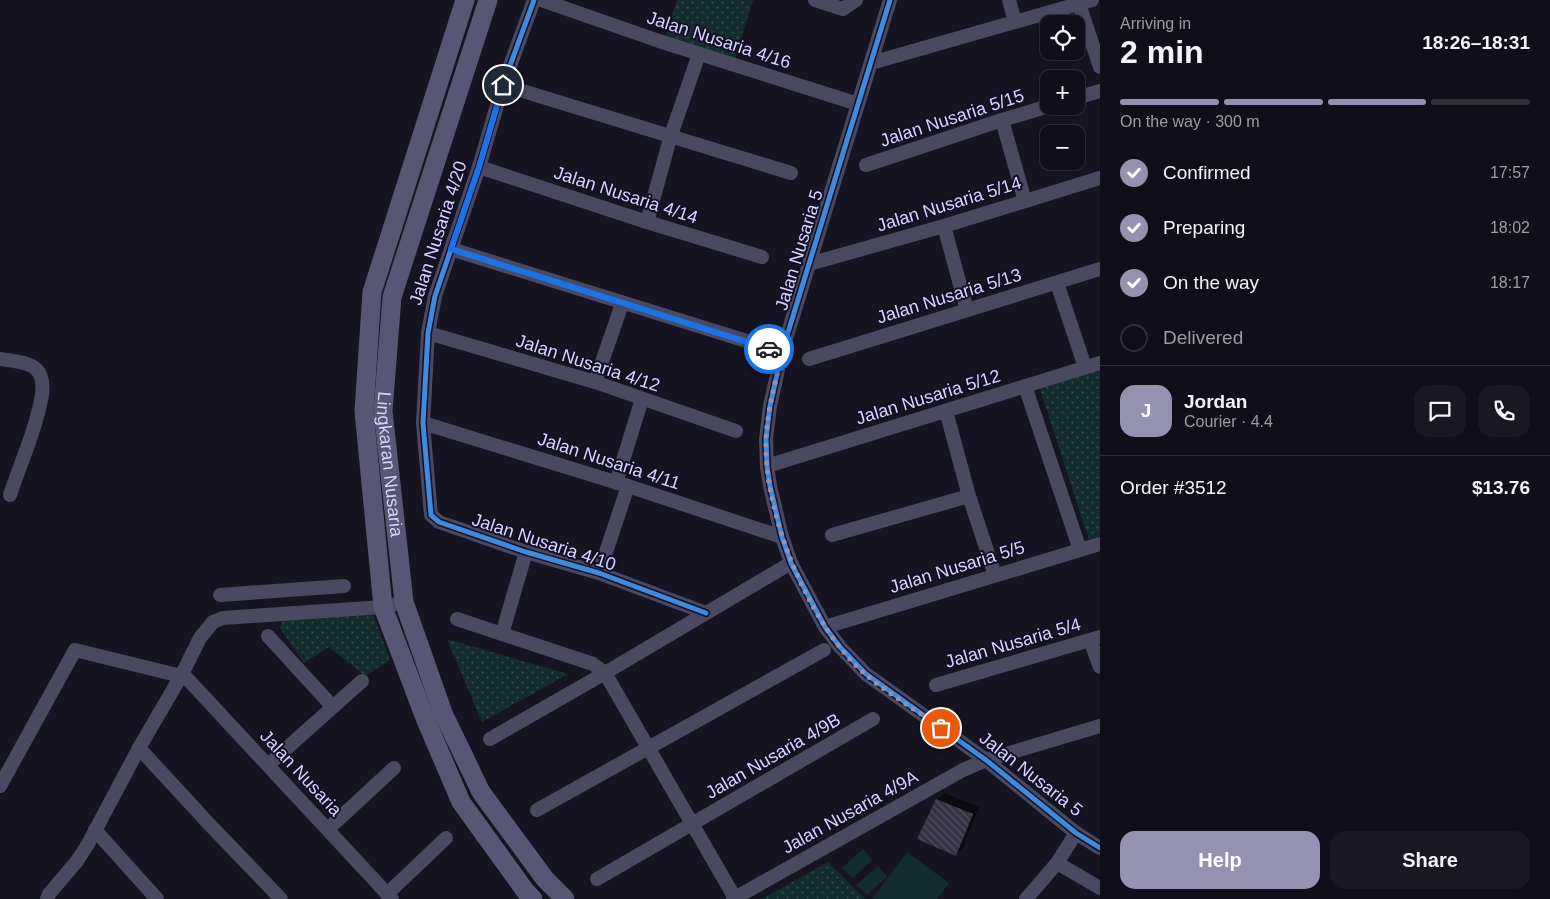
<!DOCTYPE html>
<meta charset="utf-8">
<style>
:root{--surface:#100f19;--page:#191822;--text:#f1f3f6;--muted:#9c9ca2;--line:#302f38;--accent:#9591b1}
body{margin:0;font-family:Helvetica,sans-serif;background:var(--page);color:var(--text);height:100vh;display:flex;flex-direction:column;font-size:19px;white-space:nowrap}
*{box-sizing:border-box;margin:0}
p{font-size:16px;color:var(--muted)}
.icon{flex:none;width:28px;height:28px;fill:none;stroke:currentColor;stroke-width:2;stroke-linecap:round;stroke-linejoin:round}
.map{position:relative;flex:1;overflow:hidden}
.panel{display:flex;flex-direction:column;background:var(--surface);width:450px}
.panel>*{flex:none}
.tools{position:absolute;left:1040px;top:15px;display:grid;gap:10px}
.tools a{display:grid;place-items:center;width:45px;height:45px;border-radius:10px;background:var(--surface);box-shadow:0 1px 4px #0004,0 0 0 1px var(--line);font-size:25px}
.pin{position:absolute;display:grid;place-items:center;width:42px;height:42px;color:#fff;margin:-21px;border:2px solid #fff;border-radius:50%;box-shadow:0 1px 5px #0007}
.courier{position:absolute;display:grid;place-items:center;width:50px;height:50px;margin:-25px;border:4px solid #1a73e8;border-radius:50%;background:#fff;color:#222;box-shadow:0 1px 6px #0007}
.overview em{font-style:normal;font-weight:800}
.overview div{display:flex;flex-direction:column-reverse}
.overview{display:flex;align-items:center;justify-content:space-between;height:85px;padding:0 20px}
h1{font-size:32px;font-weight:800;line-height:38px}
.bar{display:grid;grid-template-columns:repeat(4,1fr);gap:8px 5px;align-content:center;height:60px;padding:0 20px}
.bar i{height:6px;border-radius:4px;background:var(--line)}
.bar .active{background:var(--accent)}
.bar p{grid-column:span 4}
.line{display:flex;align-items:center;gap:12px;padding:0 20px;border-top:1px solid var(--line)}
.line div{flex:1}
.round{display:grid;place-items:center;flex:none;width:52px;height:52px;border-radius:15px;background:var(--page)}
ol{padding:0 20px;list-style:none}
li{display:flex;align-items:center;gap:15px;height:55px}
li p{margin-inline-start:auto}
li .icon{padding:5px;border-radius:50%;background:var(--accent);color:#fff;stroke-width:4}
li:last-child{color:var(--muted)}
li i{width:28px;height:28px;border:2px solid var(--line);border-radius:50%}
.primary-button{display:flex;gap:10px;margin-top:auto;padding:10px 20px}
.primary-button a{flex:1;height:58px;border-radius:15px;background:var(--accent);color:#fff;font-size:20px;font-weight:800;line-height:58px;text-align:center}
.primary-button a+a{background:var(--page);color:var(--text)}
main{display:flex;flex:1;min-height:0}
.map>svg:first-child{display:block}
</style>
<main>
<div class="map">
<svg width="1100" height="899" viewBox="0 0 1100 899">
<defs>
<pattern id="grass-dots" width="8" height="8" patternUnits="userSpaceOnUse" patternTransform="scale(1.25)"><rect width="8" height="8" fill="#132c2d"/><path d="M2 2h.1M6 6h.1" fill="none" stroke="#354a4c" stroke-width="1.8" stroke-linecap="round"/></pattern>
<pattern id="building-back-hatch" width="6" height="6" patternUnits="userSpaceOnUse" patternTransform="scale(1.25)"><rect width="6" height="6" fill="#343243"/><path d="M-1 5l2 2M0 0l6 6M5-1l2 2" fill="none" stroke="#514f5f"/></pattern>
</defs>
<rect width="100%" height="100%" fill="#161421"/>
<g fill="url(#grass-dots)">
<path d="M677,0H753L735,58L666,37Z"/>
<path d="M1100,370V536L1089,540L1040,389Z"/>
<path d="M365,613L374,616L390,660L365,676L329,647L304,663L280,628L283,619Z"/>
<path d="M447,639L568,674L482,722Z"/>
<path d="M828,862L865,899H762Z"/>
</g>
<g fill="#132c2d">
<path d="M863,849L872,860L853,878L842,868Z"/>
<path d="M907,852L949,883L937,899H872Z"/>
<path d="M878,866L887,877L867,895L856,885Z"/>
</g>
<path fill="#0007" d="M944,793L979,807L963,848L956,855L937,800Z"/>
<path fill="url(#building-back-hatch)" d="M936,799L973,814L956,856L917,839Z"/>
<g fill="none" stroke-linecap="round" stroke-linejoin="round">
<g stroke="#4a4962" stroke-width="14">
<path d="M534,0L503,85L479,167L435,296L428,333L423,423L431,515L439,522L526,552L599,573L706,613"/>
<path d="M541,0L659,41L858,104"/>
<path d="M815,0L843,9L856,0"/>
<path d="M890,0L782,352L770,406L766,439L767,466L770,486L782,537L791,563L825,627L840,647L866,674L986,760L1076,833L1100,848"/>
<path d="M1009,0L1015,22"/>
<path d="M1079,4L1100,67"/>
<path d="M871,63L1092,0"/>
<path d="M503,85L791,173"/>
<path d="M1076,98L1100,91"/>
<path d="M1002,120L1025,201"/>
<path d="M866,165L1002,120L1049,106"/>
<path d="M479,167L647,222L762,257"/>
<path d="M647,222L671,135L699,54"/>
<path d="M944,226L967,310"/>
<path d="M451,249L782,352"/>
<path d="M809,264L944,226L1100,178"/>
<path d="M1057,283L1085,367"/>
<path d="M428,333L595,382L736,431"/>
<path d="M0,359C11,361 29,361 37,370C43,376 43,386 42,395C36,429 21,462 10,495"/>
<path d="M809,359L1100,269"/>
<path d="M595,382L622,304"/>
<path d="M1025,386L1080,550"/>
<path d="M946,411L969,496L995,575"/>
<path d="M423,423L628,486L782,537"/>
<path d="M767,466L1100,363"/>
<path d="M616,483L642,399"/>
<path d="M832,535L969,496"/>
<path d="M599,573L628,486"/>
<path d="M220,595L344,586"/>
<path d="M457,619L593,664L605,673L735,898"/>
<path d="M825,627L1100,544"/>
<path d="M502,634L526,552"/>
<path d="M268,636L332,706"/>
<path d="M1090,640L1100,667"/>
<path d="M182,673L392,899"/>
<path d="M936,685L1100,637"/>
<path d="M490,739L605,673L791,563"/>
<path d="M139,748L210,825L281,899"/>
<path d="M268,765L362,681"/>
<path d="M0,786L75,650L181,676"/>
<path d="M537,810L824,650"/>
<path d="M328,829L394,768"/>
<path d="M95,830L157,899"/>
<path d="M1057,863L1100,888"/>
<path d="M597,879L873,719"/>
<path d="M387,894L446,838"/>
<path d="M47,899L49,894L77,861L88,844L139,748L181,676L200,638L213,622L223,618L383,607L404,602"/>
<path d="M733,899L963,770L986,760L1100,726"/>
<path d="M1026,899L1057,863L1076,833"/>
</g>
<g stroke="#575674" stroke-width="19">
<path d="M465,0L372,292L364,411L383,607L425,718L461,802L526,892L533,899"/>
<path id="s1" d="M488,0L392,297L383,411L404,602L443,713L481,792L545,879L565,899"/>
</g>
<g stroke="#130f26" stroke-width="8">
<g id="cycleway">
<path d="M534,0L503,85L479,167L435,296L428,333L423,423L431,515L439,522L526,552L599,573L706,613"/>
<path d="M890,0L782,352L770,406L766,439L767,466L770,486L782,537L791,563L825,627L840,647L866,674L986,760L1076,833L1100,848"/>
</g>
</g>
<use href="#cycleway" stroke="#408adc" stroke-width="5"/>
</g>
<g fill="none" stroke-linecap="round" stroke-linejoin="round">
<path stroke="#9591b1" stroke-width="5" stroke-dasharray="0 9" d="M769,349L782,352C776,381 767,410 766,439C763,513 809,626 866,675C889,694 916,710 941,728"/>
<path stroke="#1a73e8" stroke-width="6" d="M503,85L479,167L451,249L769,349"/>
</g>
<g text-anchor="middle" stroke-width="4" stroke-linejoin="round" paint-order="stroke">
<g font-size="18" fill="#d9d4ff" stroke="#130f26">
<text transform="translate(719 40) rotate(18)" y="6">Jalan Nusaria 4/16</text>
<text transform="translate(952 118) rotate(-18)" y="6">Jalan Nusaria 5/15</text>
<text transform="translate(626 195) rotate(18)" y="6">Jalan Nusaria 4/14</text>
<text transform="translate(949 204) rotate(-17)" y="6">Jalan Nusaria 5/14</text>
<text transform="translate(438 233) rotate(-72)" y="6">Jalan Nusaria 4/20</text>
<text transform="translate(799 250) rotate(-73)" y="6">Jalan Nusaria 5</text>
<text transform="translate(949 296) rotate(-17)" y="6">Jalan Nusaria 5/13</text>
<text transform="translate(588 363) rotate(18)" y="6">Jalan Nusaria 4/12</text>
<text transform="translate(928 397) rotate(-17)" y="6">Jalan Nusaria 5/12</text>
<text transform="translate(609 461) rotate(18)" y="6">Jalan Nusaria 4/11</text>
<text dy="6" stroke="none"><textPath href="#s1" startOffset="480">Lingkaran Nusaria</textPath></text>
<text transform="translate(544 542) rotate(18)" y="6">Jalan Nusaria 4/10</text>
<text transform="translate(957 567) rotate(-17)" y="6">Jalan Nusaria 5/5</text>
<text transform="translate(1013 643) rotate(-16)" y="6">Jalan Nusaria 5/4</text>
<text transform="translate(773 756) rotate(-30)" y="6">Jalan Nusaria 4/9B</text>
<text transform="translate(301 773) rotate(47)" y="6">Jalan Nusaria</text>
<text transform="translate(1031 774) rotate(38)" y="6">Jalan Nusaria 5</text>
<text transform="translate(850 812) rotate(-29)" y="6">Jalan Nusaria 4/9A</text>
</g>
</g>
</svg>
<div class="tools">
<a><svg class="icon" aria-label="locate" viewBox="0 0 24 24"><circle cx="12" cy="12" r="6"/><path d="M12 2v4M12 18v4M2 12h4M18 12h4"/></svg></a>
<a>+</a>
<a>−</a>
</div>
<div class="pin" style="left:941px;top:728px;background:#ea580c"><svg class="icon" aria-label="bag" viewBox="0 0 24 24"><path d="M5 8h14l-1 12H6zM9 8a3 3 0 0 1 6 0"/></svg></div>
<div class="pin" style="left:503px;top:85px;background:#1f2937"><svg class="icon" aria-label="home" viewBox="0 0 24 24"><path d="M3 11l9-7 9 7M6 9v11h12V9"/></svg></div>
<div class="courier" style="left:769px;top:349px"><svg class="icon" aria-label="car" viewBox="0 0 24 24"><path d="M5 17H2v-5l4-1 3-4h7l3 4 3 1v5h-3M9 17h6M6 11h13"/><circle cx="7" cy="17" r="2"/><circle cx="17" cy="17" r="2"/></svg></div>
</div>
<section class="panel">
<div class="overview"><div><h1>2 min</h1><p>Arriving in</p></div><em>18:26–18:31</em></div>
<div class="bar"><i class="active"></i><i class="active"></i><i class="active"></i><i></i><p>On the way · 300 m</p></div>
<ol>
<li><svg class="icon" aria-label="check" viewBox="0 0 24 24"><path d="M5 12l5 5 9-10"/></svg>Confirmed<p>17:57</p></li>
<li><svg class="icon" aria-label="check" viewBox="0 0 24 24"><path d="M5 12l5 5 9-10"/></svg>Preparing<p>18:02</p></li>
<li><svg class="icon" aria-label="check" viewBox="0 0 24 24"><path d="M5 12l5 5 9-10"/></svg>On the way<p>18:17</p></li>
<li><i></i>Delivered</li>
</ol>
<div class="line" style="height:90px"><b class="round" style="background:var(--accent);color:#fff">J</b><div><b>Jordan</b><p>Courier · 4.4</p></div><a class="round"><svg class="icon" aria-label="chat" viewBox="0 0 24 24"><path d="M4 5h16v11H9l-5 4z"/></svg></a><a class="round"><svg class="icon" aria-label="phone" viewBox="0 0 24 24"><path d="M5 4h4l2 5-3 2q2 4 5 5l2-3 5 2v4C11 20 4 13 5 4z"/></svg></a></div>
<div class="line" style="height:65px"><div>Order #3512</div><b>$13.76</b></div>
<div class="primary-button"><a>Help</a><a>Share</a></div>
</section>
</main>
